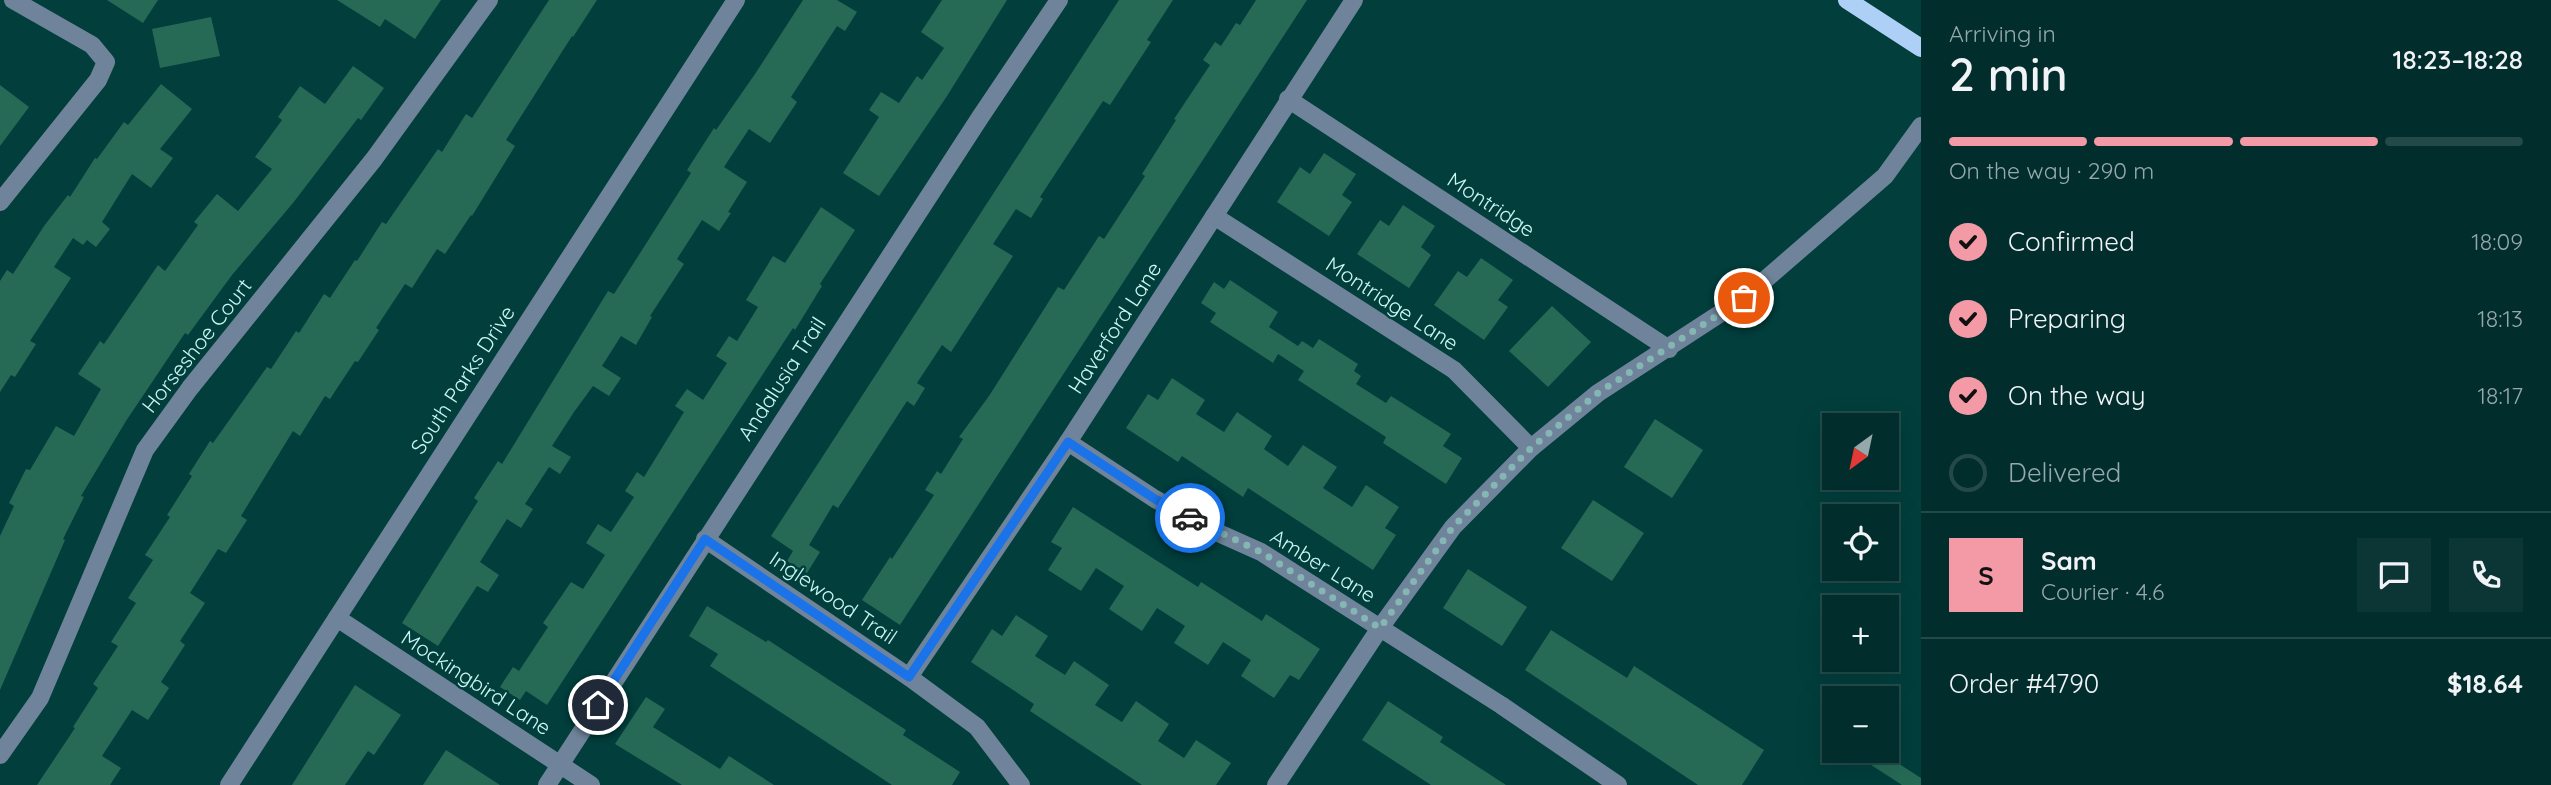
<!DOCTYPE html>
<meta charset="utf-8">
<style>
:root{--surface:#012e2d;--page:#0b3635;--text:#f1f3f6;--muted:#96a8aa;--line:#234a49;--accent:#f49aa6}
body{margin:0;font-family:Quicksand,sans-serif;background:var(--page);color:var(--text);height:100vh;display:flex;flex-direction:column;font-size:26px;white-space:nowrap}
*{box-sizing:border-box;margin:0}
p{font-size:23px;color:var(--muted)}
.icon{flex:none;width:38px;height:38px;fill:none;stroke:currentColor;stroke-width:2;stroke-linecap:round;stroke-linejoin:round}
.map{position:relative;flex:1;overflow:hidden}
.panel{display:flex;flex-direction:column;background:var(--surface);width:630px}
.panel>*{flex:none}
.needle{width:46px;rotate:213deg}
.buttons{position:absolute;left:1822px;top:413px;display:grid;gap:14px}
.buttons a{display:grid;place-items:center;width:77px;height:77px;border-radius:0px;background:var(--surface);box-shadow:0 7px 28px #0002,0 0 0 2px var(--line);font-size:35px}
.pin{position:absolute;display:grid;place-items:center;width:60px;height:60px;color:#fff;margin:-30px;border:4px solid #fff;border-radius:50%;box-shadow:0 2px 7px #0007}
.courier{position:absolute;display:grid;place-items:center;width:70px;height:70px;margin:-35px;border:5px solid #1a73e8;border-radius:50%;background:#fff;color:#222;box-shadow:0 2px 9px #0007}
.summary em{font-style:normal;font-weight:600}
.summary div{display:flex;flex-direction:column-reverse}
.summary{display:flex;align-items:center;justify-content:space-between;height:119px;padding:0 28px}
h1{font-size:46px;font-weight:600;line-height:52px}
.bar{display:grid;grid-template-columns:repeat(4,1fr);gap:10px 7px;align-content:center;height:84px;padding:0 28px}
.bar i{height:9px;border-radius:5px;background:var(--line)}
.bar .active{background:var(--accent)}
.bar p{grid-column:span 4}
.line{display:flex;align-items:center;gap:18px;padding:0 28px;border-top:2px solid var(--line)}
.line div{flex:1}
.round{display:grid;place-items:center;flex:none;width:74px;height:74px;border-radius:0px;background:var(--page)}
ol{padding:0 28px;list-style:none}
li{display:flex;align-items:center;gap:21px;height:77px}
li p{margin-inline-start:auto}
li .icon{padding:7px;border-radius:50%;background:var(--accent);color:#111;stroke-width:4}
li:last-child{color:var(--muted)}
li i{width:38px;height:38px;border:4px solid var(--line);border-radius:50%}
main{display:flex;flex:1;min-height:0}
.map>svg:first-child{display:block}
</style>
<main>
<div class="map">
<svg width="1921" height="785" viewBox="0 0 1921 785">
<rect width="100%" height="100%" fill="#013e3c"/>
<g fill="#266a56">
<path d="M107,0H158L143,23Z"/>
<path d="M337,0H441L415,39L385,19L380,27Z"/>
<path d="M549,0H597L573,37L572,36L506,140L515,146L472,216L471,215L445,254L437,249L412,288L405,284L376,328L379,330L358,362L355,361L330,399L325,396L300,436L293,431L241,516L247,520L226,553L218,549L190,593L205,603L180,641L185,645L161,682L169,688L148,720L132,710L102,756L121,768L110,785H37L75,728L73,727L98,688L93,684L118,646L111,642L136,603L128,598L153,560L145,555L170,517L167,515L192,476L189,474L210,441L213,443L267,367L271,369L296,331L299,333L324,294L330,298L355,260L357,261L382,222L386,224L438,149L442,152L466,114L472,118Z"/>
<path d="M803,0H837L857,12L845,31L837,26L791,97L797,102L770,143L749,129L724,167L747,182L728,212L731,213L719,231L702,220L677,259L684,264L650,316L652,317L636,345L621,336L602,366L621,378L609,396L593,386L574,412L552,446L571,457L560,474L549,467L525,504L533,509L521,528L507,519L480,562L499,575L488,592L477,586L438,646L402,623L478,501L474,498L498,461L502,464L608,291L614,294L691,173L687,170L714,128L716,130L755,74Z"/>
<path d="M942,0H1007L947,96L879,196L843,173L879,117L869,110L881,92L899,103L917,76L922,80L944,48L921,32Z"/>
<path d="M1119,0H1173L1147,40L1151,42L1110,105L1103,101L1040,197L1043,199L1031,218L1016,209L993,244L1013,256L951,352L942,345L917,383L925,388L914,406L907,401L838,508L833,505L809,545L820,552L807,573L787,561L793,551L771,536Z"/>
<path d="M1256,0H1307L900,625L862,600L890,557L892,559L934,495L925,490L937,471L941,474L963,439L959,437L989,396L1058,287L1064,290L1099,236L1104,239L1145,176L1142,174L1176,120L1174,119L1210,65L1203,60L1215,42L1221,46L1236,23L1240,25Z"/>
<path d="M211,17L220,56L160,68L152,29Z"/>
<path d="M353,66L384,88L361,120L358,118L293,203L232,275L188,335L185,333L126,421L81,496L84,497L63,539L65,540L0,690V536L14,506L9,503L26,469L30,470L56,426L74,436L101,389L78,374L100,341L104,344L158,265L165,271L198,225L194,222L217,194L238,211L272,169L255,157L282,120L278,117L300,86L325,104Z"/>
<path d="M161,84L192,109L160,149L173,158L151,188L132,174L102,222L110,229L96,247L87,240L83,245L73,238L54,267L71,278L30,341L36,344L15,377L11,375L0,392V281L7,270L13,274L44,226L68,195L70,197L95,158L97,159L124,122L128,125Z"/>
<path d="M0,85L29,107L0,146Z"/>
<path d="M1324,153L1356,174L1342,195L1352,202L1329,236L1277,202L1300,167L1310,174Z"/>
<path d="M1403,205L1435,226L1421,247L1431,255L1409,288L1357,254L1380,220L1389,226Z"/>
<path d="M821,207L855,230L820,284L822,286L795,330L793,328L547,705L526,691L520,700L500,687L513,667L519,671L548,627L543,623L571,582L583,589L605,555L586,543L598,524L611,532L634,497L625,491L637,472L644,477L684,412L675,406L687,389L703,400L727,363L716,356L729,336L737,341L758,307L746,300L773,256L785,263Z"/>
<path d="M1481,258L1513,280L1498,300L1508,307L1484,340L1434,305L1458,271L1467,277Z"/>
<path d="M1230,280L1278,312L1269,327L1298,346L1302,341L1313,348L1319,339L1358,364L1354,371L1361,376L1356,384L1386,403L1391,396L1451,434L1443,446L1462,458L1446,484L1383,443L1386,437L1298,380L1304,371L1278,354L1273,363L1210,322L1216,313L1201,303L1214,282L1224,289Z"/>
<path d="M1552,306L1591,342L1548,387L1509,351Z"/>
<path d="M1172,378L1205,400L1196,414L1224,432L1237,412L1272,436L1264,449L1288,466L1303,445L1337,467L1323,488L1352,507L1366,485L1399,507L1385,528L1396,535L1373,570L1248,488L1243,497L1182,456L1178,462L1126,428L1148,394L1158,400Z"/>
<path d="M1655,419L1703,450L1672,498L1624,467Z"/>
<path d="M1593,500L1644,533L1612,581L1561,548Z"/>
<path d="M1073,507L1198,587L1201,582L1262,621L1266,614L1320,649L1299,680L1290,675L1274,698L1241,676L1251,660L1223,642L1208,665L1174,643L1185,626L1157,608L1142,631L1109,609L1124,586L1096,568L1081,591L1048,570L1062,548L1051,542Z"/>
<path d="M1468,569L1527,607L1502,646L1443,608Z"/>
<path d="M707,606L766,642L768,640L906,730L903,735L960,772L952,785H892L710,666L718,654L689,636Z"/>
<path d="M1016,615L1048,636L1035,656L1065,675L1074,661L1109,685L1095,705L1122,722L1136,701L1169,724L1158,741L1184,758L1196,740L1231,763L1216,785H1142L1030,711L1034,704L971,662L992,629L1002,636Z"/>
<path d="M1551,630L1627,678L1634,666L1764,750L1742,785H1698L1525,670Z"/>
<path d="M355,685L401,715L374,755L368,751L345,785H292Z"/>
<path d="M646,697L665,709L653,727L720,769L729,756L774,785H682L615,744Z"/>
<path d="M1388,701L1443,737L1440,742L1506,785H1431L1362,740Z"/>
<path d="M446,750L500,785H423Z"/>
<path d="M1872,751H1879L1921,778V785H1902L1865,761Z"/>
</g>
<g fill="none" stroke-linecap="round" stroke-linejoin="round">
<g stroke="#6f849a" stroke-width="18">
<path d="M1288,99L1669,349"/>
<path d="M0,202L98,80L106,62L92,45L13,0"/>
<path d="M1214,216L1454,370L1531,448"/>
<path d="M1068,442L1155,499L1214,531L1261,552L1501,705L1618,785"/>
<path d="M705,539L909,677L977,727L1021,785"/>
<path d="M337,618L591,785"/>
<path d="M909,677L1068,442L1354,0"/>
<path d="M0,755L40,698L145,450L190,388L374,159L489,0"/>
<path d="M229,785L736,0"/>
<path d="M547,785L979,119L1059,0"/>
<path d="M1276,785L1380,628L1453,527L1531,448L1598,393L1744,298L1885,176L1921,126"/>
</g>
<path stroke="#afd0f6" stroke-width="18" d="M1847,0L1921,48"/>
</g>
<g fill="none" stroke-linecap="round" stroke-linejoin="round">
<path stroke="#84b6b4" stroke-width="7" stroke-dasharray="0 12.6" d="M1190,518L1261,552L1380,628L1453,527L1531,448L1598,393L1744,298"/>
<path stroke="#1a73e8" stroke-width="9" d="M598,705L705,539L909,677L1068,442L1155,499L1190,518"/>
</g>
<g text-anchor="middle" stroke-width="5" stroke-linejoin="round" paint-order="stroke">
<g font-size="21" fill="#caf7f4" stroke="#013e3c">
<text transform="translate(1491 205) rotate(33)" y="7">Montridge</text>
<text transform="translate(1392 304) rotate(33)" y="7">Montridge Lane</text>
<text transform="translate(1115 328) rotate(-57)" y="7">Haverford Lane</text>
<text transform="translate(197 346) rotate(-52)" y="7">Horseshoe Court</text>
<text transform="translate(782 379) rotate(-57)" y="7">Andalusia Trail</text>
<text transform="translate(463 380) rotate(-57)" y="7">South Parks Drive</text>
<text transform="translate(1323 566) rotate(32)" y="7">Amber Lane</text>
<text transform="translate(833 598) rotate(34)" y="7">Inglewood Trail</text>
<text transform="translate(476 683) rotate(33)" y="7">Mockingbird Lane</text>
</g>
</g>
</svg>
<div class="buttons">
<a><svg class="needle" viewBox="-14 -14 28 28"><path d="M0-13l5 13h-10z" fill="#e53935"/><path d="M0 13l5-13h-10z" fill="#96a8aa"/></svg></a>
<a><svg class="icon" aria-label="locate" viewBox="0 0 24 24"><circle cx="12" cy="12" r="6"/><path d="M12 2v4M12 18v4M2 12h4M18 12h4"/></svg></a>
<a>+</a>
<a>−</a>
</div>
<div class="pin" style="left:1744px;top:298px;background:#ea580c"><svg class="icon" aria-label="bag" viewBox="0 0 24 24"><path d="M5 8h14l-1 12H6zM9 8a3 3 0 0 1 6 0"/></svg></div>
<div class="pin" style="left:598px;top:705px;background:#1f2937"><svg class="icon" aria-label="home" viewBox="0 0 24 24"><path d="M3 11l9-7 9 7M6 9v11h12V9"/></svg></div>
<div class="courier" style="left:1190px;top:518px"><svg class="icon" aria-label="car" viewBox="0 0 24 24"><path d="M5 17H2v-5l4-1 3-4h7l3 4 3 1v5h-3M9 17h6M6 11h13"/><circle cx="7" cy="17" r="2"/><circle cx="17" cy="17" r="2"/></svg></div>
</div>
<section class="panel">
<div class="summary"><div><h1>2 min</h1><p>Arriving in</p></div><em>18:23–18:28</em></div>
<div class="bar"><i class="active"></i><i class="active"></i><i class="active"></i><i></i><p>On the way · 290 m</p></div>
<ol>
<li><svg class="icon" aria-label="check" viewBox="0 0 24 24"><path d="M5 12l5 5 9-10"/></svg>Confirmed<p>18:09</p></li>
<li><svg class="icon" aria-label="check" viewBox="0 0 24 24"><path d="M5 12l5 5 9-10"/></svg>Preparing<p>18:13</p></li>
<li><svg class="icon" aria-label="check" viewBox="0 0 24 24"><path d="M5 12l5 5 9-10"/></svg>On the way<p>18:17</p></li>
<li><i></i>Delivered</li>
</ol>
<div class="line" style="height:126px"><b class="round" style="background:var(--accent);color:#111">S</b><div><b>Sam</b><p>Courier · 4.6</p></div><a class="round"><svg class="icon" aria-label="chat" viewBox="0 0 24 24"><path d="M4 5h16v11H9l-5 4z"/></svg></a><a class="round"><svg class="icon" aria-label="phone" viewBox="0 0 24 24"><path d="M5 4h4l2 5-3 2q2 4 5 5l2-3 5 2v4C11 20 4 13 5 4z"/></svg></a></div>
<div class="line" style="height:91px"><div>Order #4790</div><b>$18.64</b></div>
</section>
</main>
